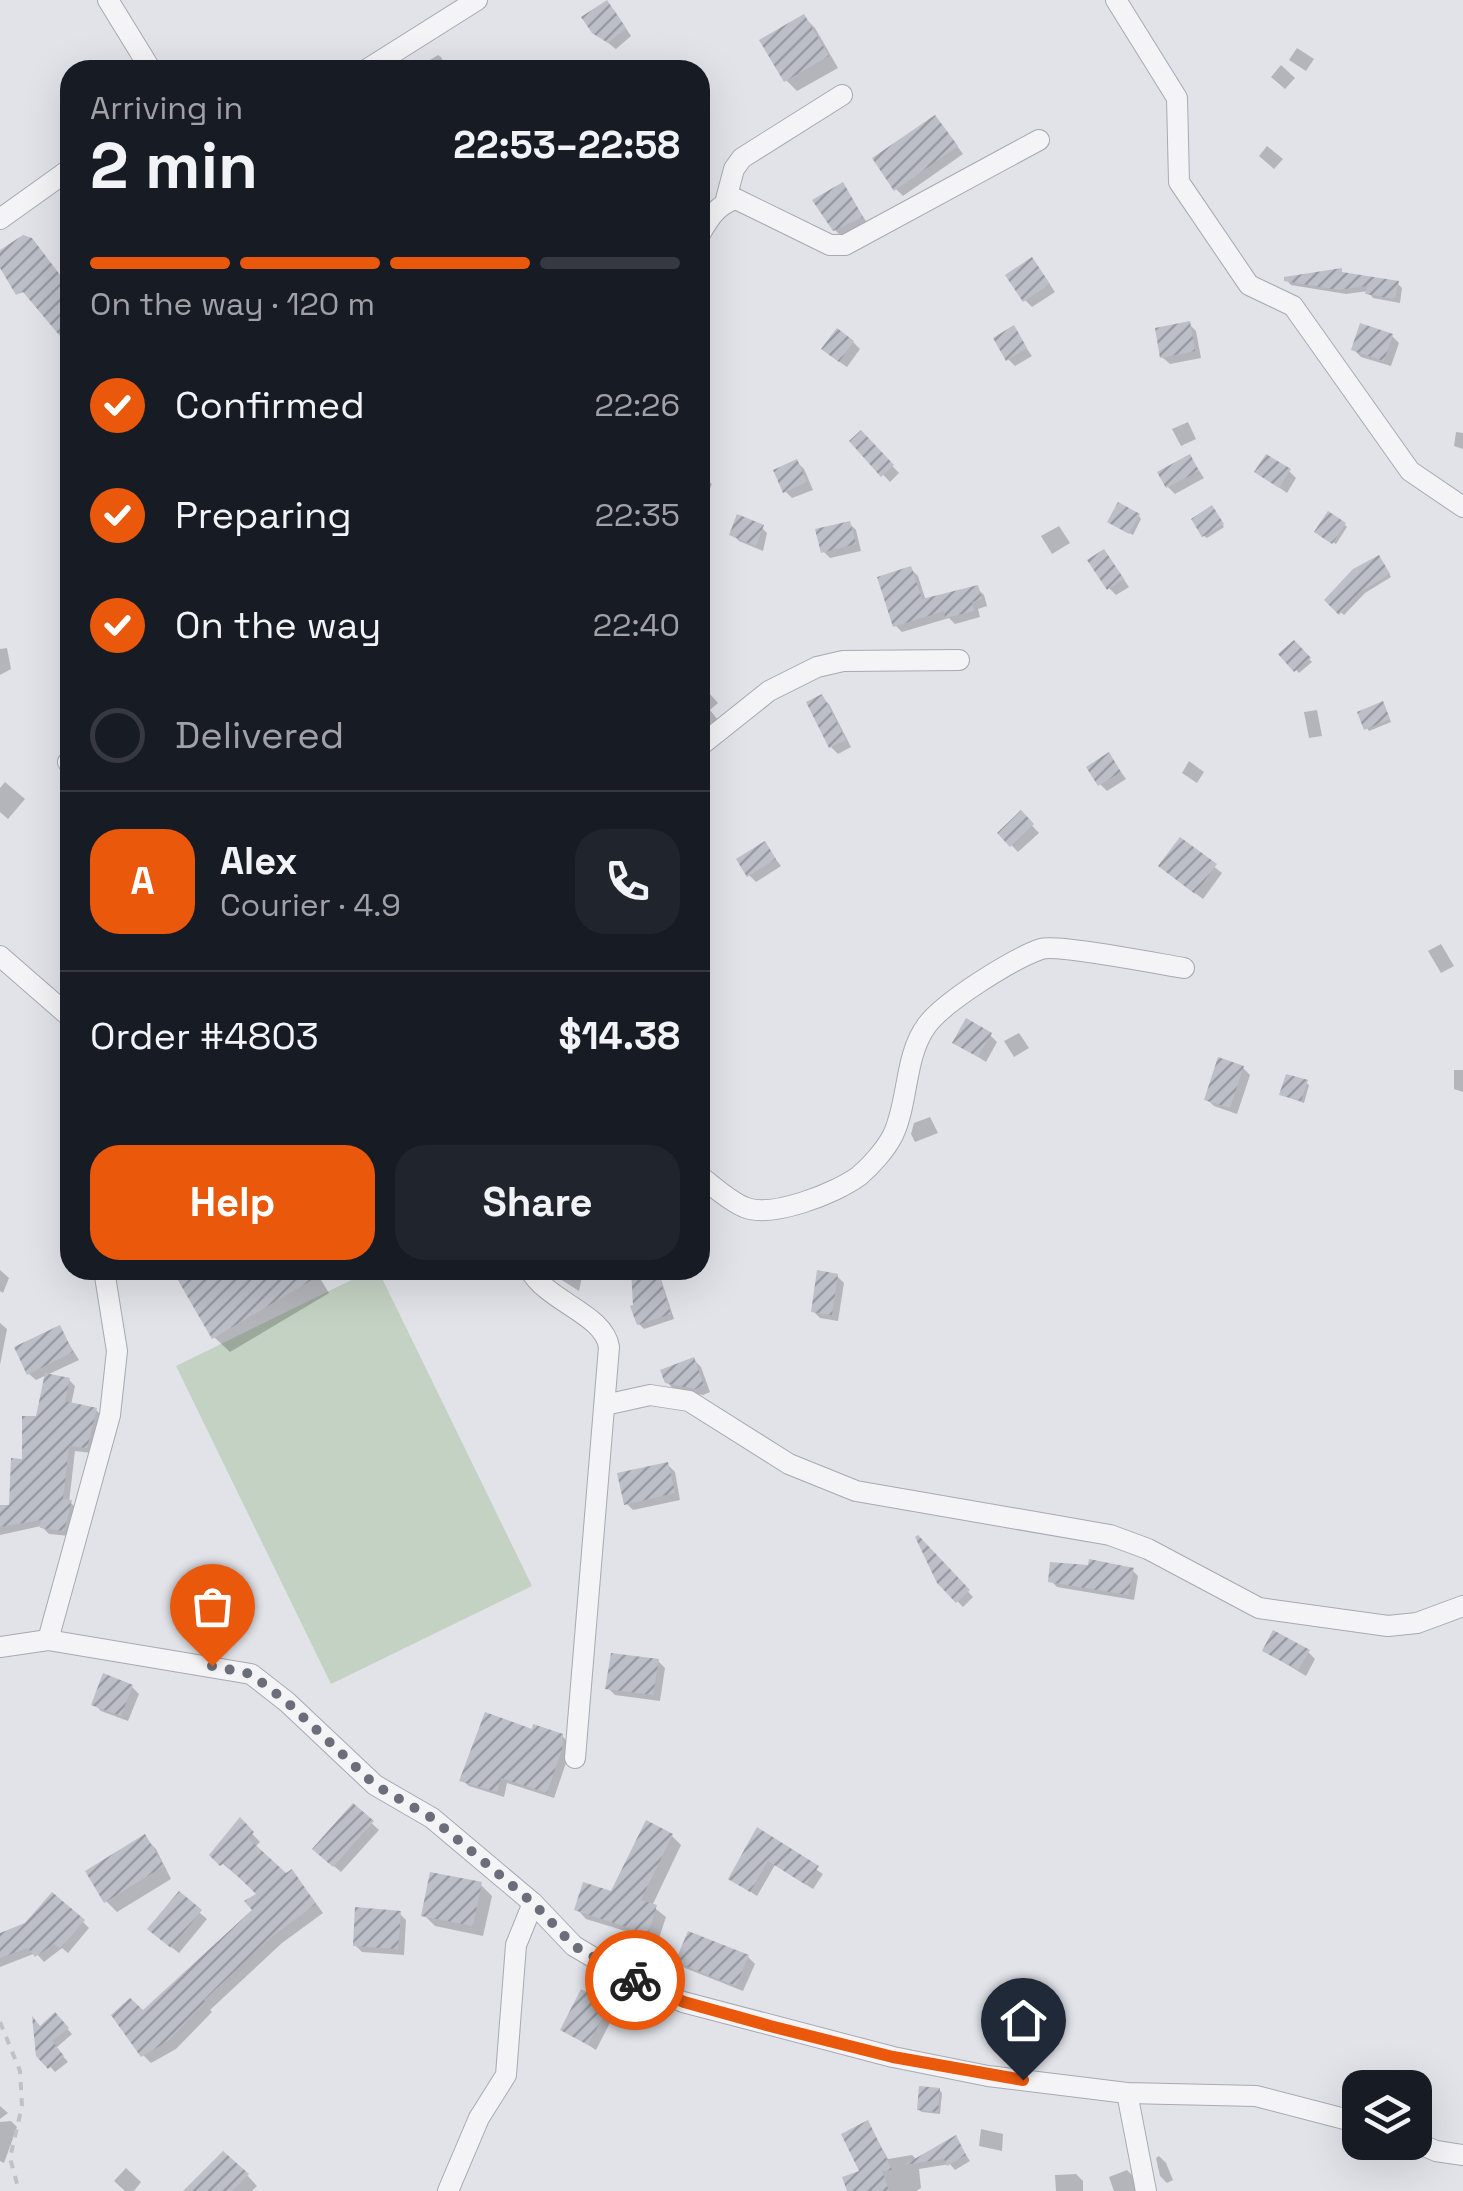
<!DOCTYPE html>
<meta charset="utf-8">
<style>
:root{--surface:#171b24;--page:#20242c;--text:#f1f3f6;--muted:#9ea1a6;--line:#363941;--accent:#ea580c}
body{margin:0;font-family:"Space Grotesk",sans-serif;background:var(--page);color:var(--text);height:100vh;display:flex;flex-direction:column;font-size:38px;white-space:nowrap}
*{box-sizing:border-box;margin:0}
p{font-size:32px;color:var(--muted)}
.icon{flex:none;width:55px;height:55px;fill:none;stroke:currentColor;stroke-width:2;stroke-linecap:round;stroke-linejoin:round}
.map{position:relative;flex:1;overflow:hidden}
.drawer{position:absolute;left:60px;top:60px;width:650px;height:1220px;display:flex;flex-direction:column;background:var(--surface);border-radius:30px;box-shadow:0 10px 40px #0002}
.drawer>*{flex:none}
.fabs{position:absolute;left:1342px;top:2070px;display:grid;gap:20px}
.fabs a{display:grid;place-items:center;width:90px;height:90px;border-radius:20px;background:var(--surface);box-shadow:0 10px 40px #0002;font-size:50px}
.pin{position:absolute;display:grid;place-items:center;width:85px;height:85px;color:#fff;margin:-102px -42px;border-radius:50% 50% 50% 0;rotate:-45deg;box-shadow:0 0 10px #0007}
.pin .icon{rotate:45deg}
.courier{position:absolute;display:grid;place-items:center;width:100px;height:100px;margin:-50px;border:8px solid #ea580c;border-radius:50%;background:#fff;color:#222;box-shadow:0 2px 12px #0007}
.overview em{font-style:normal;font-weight:700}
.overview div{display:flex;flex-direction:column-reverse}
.overview{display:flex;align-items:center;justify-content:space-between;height:170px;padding:0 30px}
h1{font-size:65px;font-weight:700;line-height:75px}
.bar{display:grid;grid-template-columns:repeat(4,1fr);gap:15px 10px;align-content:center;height:120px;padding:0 30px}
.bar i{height:12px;border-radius:8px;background:var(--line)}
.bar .active{background:var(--accent)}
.bar p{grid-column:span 4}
.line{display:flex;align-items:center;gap:25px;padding:0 30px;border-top:2px solid var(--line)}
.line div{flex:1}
.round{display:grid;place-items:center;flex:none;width:105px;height:105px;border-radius:30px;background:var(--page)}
ol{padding:0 30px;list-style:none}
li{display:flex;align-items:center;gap:30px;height:110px}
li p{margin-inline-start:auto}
li .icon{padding:10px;border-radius:50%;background:var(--accent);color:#fff;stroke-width:4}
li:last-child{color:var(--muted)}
li i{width:55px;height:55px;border:5px solid var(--line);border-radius:50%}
.primary-button{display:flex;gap:20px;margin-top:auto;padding:20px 30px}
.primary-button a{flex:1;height:115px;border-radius:30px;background:var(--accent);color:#fff;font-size:40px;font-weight:700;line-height:115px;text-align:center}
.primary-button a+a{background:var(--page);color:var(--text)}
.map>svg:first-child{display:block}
</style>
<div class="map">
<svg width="1463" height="2191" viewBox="0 0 1463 2191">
<defs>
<pattern id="building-hatch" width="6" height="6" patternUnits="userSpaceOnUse" patternTransform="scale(2.5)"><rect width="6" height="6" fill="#bcbec8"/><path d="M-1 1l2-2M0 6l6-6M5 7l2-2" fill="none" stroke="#999ba4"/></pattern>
</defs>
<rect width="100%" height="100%" fill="#e1e3e9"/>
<path fill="#c4d2c3" d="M372,1270H378L532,1586L331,1684L176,1366Z"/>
<g fill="#0003">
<path d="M614,10L631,36L616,49L594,32Z"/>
<path d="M804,17L815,28L838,68L797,91L786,80Z"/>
<path d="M1297,48L1314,59L1306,71L1289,60Z"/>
<path d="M438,55L441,57L448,70H429L425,63Z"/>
<path d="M1281,65L1295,78L1285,89L1271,77Z"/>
<path d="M942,125L963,154L903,196L896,189Z"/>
<path d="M1267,146L1283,159L1274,169L1259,156Z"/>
<path d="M842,185L868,224L842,237L835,230Z"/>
<path d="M1038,267L1055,292L1032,307L1025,300Z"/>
<path d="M1345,275L1397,283L1402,288L1400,303L1373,298L1368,291L1346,294L1291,285L1286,279Z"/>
<path d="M1189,324L1196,331L1201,358L1170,364L1162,357Z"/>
<path d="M1013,329L1032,356L1015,366L1008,359Z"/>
<path d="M1392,336L1399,343L1391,366L1361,357L1354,350Z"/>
<path d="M853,342L860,349L847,367L831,356Z"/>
<path d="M1188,422L1196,439L1181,446L1172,429Z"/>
<path d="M1456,432L1463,433V449L1454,446Z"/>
<path d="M861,433L899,473L890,482L852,442Z"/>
<path d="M1190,457L1204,478L1175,494L1168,487Z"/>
<path d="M797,462L804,469L813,490L792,498L785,491Z"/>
<path d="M1289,471L1296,478L1287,493L1257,472Z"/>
<path d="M700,474L712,484L702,506L700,505Z"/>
<path d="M1215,511L1224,527L1207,538L1204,536Z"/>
<path d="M1139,516L1141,519L1133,535L1113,524Z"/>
<path d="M849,523L856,530L861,551L830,558L823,551Z"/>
<path d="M1345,525L1347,527L1336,544L1320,534Z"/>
<path d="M760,526L767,533L763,551L739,541L732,534Z"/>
<path d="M1059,526L1070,543L1052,554L1041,536Z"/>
<path d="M1110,559L1129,587L1116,595L1109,588Z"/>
<path d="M1381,561L1391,577L1365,593L1344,615L1327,600Z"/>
<path d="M911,569L918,576L926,601L977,588L984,595L987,606L978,609L980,617L955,624L949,618L902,632L895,625Z"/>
<path d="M1294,643L1312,662L1299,673L1282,654Z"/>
<path d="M7,648L11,669L0,675V649Z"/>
<path d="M701,684L718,703L710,710L721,724L700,742Z"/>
<path d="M822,697L829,704L851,747L838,754L831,747Z"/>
<path d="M1385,707L1391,722L1369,731L1367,728Z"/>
<path d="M1317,710L1322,736L1309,738L1304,712Z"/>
<path d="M1109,755L1126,779L1107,791L1100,784Z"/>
<path d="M1189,761L1204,772L1197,783L1182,773Z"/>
<path d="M5,782L25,799L8,819L0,812V788Z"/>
<path d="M1021,814L1039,833L1018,852L1000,833Z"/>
<path d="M1180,840L1222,873L1203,899L1168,873Z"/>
<path d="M764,844L781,866L756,882L749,875Z"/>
<path d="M1441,944L1454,966L1441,973L1428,951Z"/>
<path d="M1019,1033L1029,1048L1014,1057L1004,1041Z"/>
<path d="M990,1035L997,1042L986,1062L955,1042Z"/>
<path d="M1243,1068L1250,1075L1237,1114L1214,1106L1207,1099Z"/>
<path d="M1454,1070H1463V1092L1454,1089Z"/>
<path d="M1306,1083L1309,1085L1304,1103L1282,1095Z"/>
<path d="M930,1117L938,1133L915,1142L911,1134L914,1123Z"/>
<path d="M700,1213L704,1216L703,1234H700Z"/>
<path d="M0,1270L9,1278L3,1293L0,1291Z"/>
<path d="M175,1270H315L329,1293L230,1352L214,1337Z"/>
<path d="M558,1270L580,1275L582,1277L579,1291L560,1279Z"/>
<path d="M634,1270H658L674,1319L644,1329L639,1324Z"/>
<path d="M837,1276L844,1283L838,1321L820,1318L813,1311Z"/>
<path d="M0,1323L7,1329L0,1365Z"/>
<path d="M59,1328L79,1360L36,1380L29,1374Z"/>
<path d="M694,1360L701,1367L710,1392L703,1395L674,1390L667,1382Z"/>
<path d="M69,1380L75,1386L71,1405L96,1410L102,1416L92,1453L75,1451L69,1502L77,1508L70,1536L49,1534L41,1526L0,1535V1507L12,1508L38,1419Z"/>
<path d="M668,1465L675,1472L680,1500L633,1510L626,1503Z"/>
<path d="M919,1539L973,1597L963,1607L939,1582Z"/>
<path d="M1132,1570L1138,1576L1134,1600L1057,1587L1051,1581Z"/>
<path d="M1265,1651L1308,1652L1315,1659L1306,1676Z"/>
<path d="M658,1661L665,1668L660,1701L615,1695L608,1688Z"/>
<path d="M132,1687L139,1694L128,1721L101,1711L94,1704Z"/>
<path d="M533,1733L562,1736L569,1743L568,1757L554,1798L507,1783L504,1797L469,1786L462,1780Z"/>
<path d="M353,1806L379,1830L341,1872L322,1856Z"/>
<path d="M240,1821L260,1842L255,1847L286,1876L299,1880L323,1913L282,1943L210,2010L212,2012L176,2049L151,2063L143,2055V2013L255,1910L259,1894L212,1855Z"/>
<path d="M758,1831L823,1874L813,1889L775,1865L757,1896L731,1879Z"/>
<path d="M672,1836L681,1845L652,1906L666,1917L658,1941L586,1919L577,1909L613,1894Z"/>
<path d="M145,1838L156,1849L171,1879L117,1912L106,1901Z"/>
<path d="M481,1885L492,1896L483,1936L435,1926L424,1915Z"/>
<path d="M179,1895L207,1919L179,1953L157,1936Z"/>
<path d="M399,1913L406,1920L404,1955L362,1952L355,1945Z"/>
<path d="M83,1922L89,1928L68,1953L62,1948L44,1962L36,1953L0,1967V1936Z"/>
<path d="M748,1957L755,1964L743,1991L685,1968L678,1961Z"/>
<path d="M608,2006L615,2013L596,2050L563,2029Z"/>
<path d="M55,2016L72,2034L56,2048L68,2062L55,2072L39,2054L40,2029Z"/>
<path d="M939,2090L942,2093L940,2114L922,2112L919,2110Z"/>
<path d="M0,2106L8,2113L0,2119Z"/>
<path d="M11,2121L17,2127L4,2163L0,2161V2122Z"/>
<path d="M868,2123L888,2159L912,2155L916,2159L955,2138L970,2161L955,2170L950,2164L919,2169L921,2188L916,2191H850L862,2172Z"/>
<path d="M981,2129L1003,2134L1002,2151L979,2146Z"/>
<path d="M1159,2156L1166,2163L1173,2180L1167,2183L1160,2176L1156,2158Z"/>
<path d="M126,2168L141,2182L134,2191H125L114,2181Z"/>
<path d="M1127,2170L1134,2177L1136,2191H1114L1109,2177Z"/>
<path d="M1076,2174L1083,2181V2191H1056L1055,2175Z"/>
<path d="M247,2175L257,2186L252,2191H187Z"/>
</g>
<g fill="url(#building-hatch)">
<path d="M607,0L626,28L608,43L592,33L581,17Z"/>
<path d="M804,14L829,56L784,82L759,40Z"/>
<path d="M935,115L958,146L894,191L872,158Z"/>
<path d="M843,182L863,217L833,231L812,200Z"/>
<path d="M23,235L32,238L70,288V348L23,292L16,295L0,268V250Z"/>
<path d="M1032,257L1050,284L1023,302L1005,275Z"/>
<path d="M1342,268V272L1399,281L1395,299L1365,294L1367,286L1339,290L1284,281V277Z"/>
<path d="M1190,321L1195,351L1160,358L1155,328Z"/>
<path d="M1360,323L1393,334L1384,361L1351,350Z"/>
<path d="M1014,325L1027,348L1006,361L993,338Z"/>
<path d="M837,328L854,341L839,362L821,349Z"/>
<path d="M861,430L894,465L881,477L849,441Z"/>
<path d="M1190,454L1199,471L1166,488L1157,472Z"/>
<path d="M1266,454L1291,469L1279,488L1254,472Z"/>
<path d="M797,459L807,482L783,493L773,470Z"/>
<path d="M1118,502L1140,514L1129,534L1107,522Z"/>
<path d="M1212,505L1224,524L1202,537L1191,519Z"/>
<path d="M1328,511L1346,523L1332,544L1314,532Z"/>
<path d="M737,514L764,525L756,546L729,535Z"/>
<path d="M850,521L856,544L821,553L815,529Z"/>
<path d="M1104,549L1124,579L1107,590L1087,560Z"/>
<path d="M1379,555L1390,574L1362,591L1339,615L1324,600L1353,569Z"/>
<path d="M911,566L922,599L978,585L982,599L972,602L974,611L945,618L944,611L893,627L877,577Z"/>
<path d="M1294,640L1311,658L1294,672L1278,654Z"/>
<path d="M822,694L846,740L829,748L806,702Z"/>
<path d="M1383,701L1390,719L1364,730L1357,712Z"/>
<path d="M1109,752L1121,772L1098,786L1086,767Z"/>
<path d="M1021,810L1034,824L1010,847L997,833Z"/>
<path d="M1180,837L1217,864L1195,894L1158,866Z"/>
<path d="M765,841L776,859L747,877L736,859Z"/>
<path d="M966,1018L992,1033L978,1057L952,1043Z"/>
<path d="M1218,1057L1244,1066L1230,1108L1204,1100Z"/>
<path d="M1286,1074L1308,1080L1301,1101L1279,1095Z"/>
<path d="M172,1270H329L212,1339Z"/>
<path d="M631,1270H657L671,1314L637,1325L630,1306L633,1305Z"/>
<path d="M817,1270L838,1274L832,1315L811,1312Z"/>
<path d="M60,1325L73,1352L27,1375L14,1347Z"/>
<path d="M694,1357L704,1385L695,1389L665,1383L660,1370Z"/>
<path d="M45,1373L70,1378L65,1401L97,1408L87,1448L69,1446L63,1499L72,1500L64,1531L40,1528L41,1520L0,1527V1505H9L11,1458L22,1459V1416H36Z"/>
<path d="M668,1462L675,1493L624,1505L617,1473Z"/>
<path d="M918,1535L970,1590L956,1603L937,1583L915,1537Z"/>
<path d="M1089,1559L1134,1568L1128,1595L1048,1582L1050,1562L1088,1565Z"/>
<path d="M1273,1630L1310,1650L1298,1670L1262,1651Z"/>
<path d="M611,1653L659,1659L653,1695L605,1689Z"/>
<path d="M103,1673L133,1685L121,1716L91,1705Z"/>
<path d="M485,1712L532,1729L533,1724L563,1734L562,1749L547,1793L501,1778L497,1792L459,1781Z"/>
<path d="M353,1803L374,1821L333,1867L312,1849Z"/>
<path d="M240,1817L254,1832L248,1838L286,1873L292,1869L316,1904L274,1935L204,2000L206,2002L168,2041L141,2057L111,2015L130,1998L143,2010L252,1910L244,1901L256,1894L224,1863L220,1866L209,1855Z"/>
<path d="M646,1820L673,1834L641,1900L657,1905L648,1934L574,1910L583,1882L611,1891Z"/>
<path d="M757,1827L819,1866L806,1885L768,1861L750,1892L728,1879Z"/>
<path d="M145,1834L164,1866L104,1903L85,1871Z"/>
<path d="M430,1872L482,1882L473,1926L421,1916Z"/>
<path d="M179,1891L202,1910L171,1948L147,1929Z"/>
<path d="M52,1892L85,1920L60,1949L54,1944L35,1957L28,1948L0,1958V1933L25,1923Z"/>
<path d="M355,1907L401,1911L398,1949L353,1946Z"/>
<path d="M688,1931L749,1955L736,1986L675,1962Z"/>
<path d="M581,1989L610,2004L588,2045L560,2030Z"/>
<path d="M55,2012L69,2028L52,2041L64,2056L48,2069L36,2056L32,2016L40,2026Z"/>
<path d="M919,2086L940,2088L938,2112L917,2110Z"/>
<path d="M868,2120L892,2170L882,2171L889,2191H847L842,2177L859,2171L841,2134Z"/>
<path d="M956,2135L966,2155L947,2166L944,2159L904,2165Z"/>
<path d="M223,2151L249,2174L232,2191H183Z"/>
</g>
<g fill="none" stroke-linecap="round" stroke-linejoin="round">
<g stroke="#a7a9b3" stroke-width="22">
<g id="minor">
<path d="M108,0L151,70"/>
<path d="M1116,0L1177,98L1179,182L1249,285L1293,306L1410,471L1463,507"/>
<path d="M366,70L477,0"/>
<path d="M725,203L734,169L742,158L842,95"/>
<path d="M0,219L70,169"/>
<path d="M700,234C710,217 717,205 736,199L830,245H845L1039,140"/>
<path d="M700,746L769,691L817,667L843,661L959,660"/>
<path d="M68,762L70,765"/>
<path d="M0,956L70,1017"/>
<path d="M700,1176C713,1186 729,1201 744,1207C771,1219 836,1193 859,1176C871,1166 886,1149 893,1135C909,1101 904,1056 927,1025C944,1002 1012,959 1041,949C1057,944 1159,964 1184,968"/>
<path d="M530,1270C548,1302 604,1314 609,1347L575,1758"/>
<path d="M605,1405L650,1395L689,1401L789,1464L856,1491L1110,1535L1148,1549L1259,1608L1388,1626L1417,1623L1463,1606"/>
<path d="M48,1640L110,1415L117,1351L104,1270"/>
<path d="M0,1647L48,1640L251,1674L287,1702L375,1785L432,1818L533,1903L574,1946L616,1971L683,2002L893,2057L988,2076L1127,2093L1256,2096L1360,2123"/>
<path d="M1127,2093L1146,2191"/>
<path d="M1415,2142L1436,2151L1463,2155"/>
<path d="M448,2191L479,2118L506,2075L516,1945L533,1903"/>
</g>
</g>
<path stroke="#c0c1c7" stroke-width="4" stroke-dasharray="8 8" stroke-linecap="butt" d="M0,2022L20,2071L22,2106L10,2158L19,2191"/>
<use href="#minor" stroke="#f4f4f7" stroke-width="20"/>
</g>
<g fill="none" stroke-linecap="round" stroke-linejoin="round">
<path stroke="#6b6e7a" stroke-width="10" stroke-dasharray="0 18" d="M212,1666L251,1674L287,1702L375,1785L432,1818L533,1903L574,1946L635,1980"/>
<path stroke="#ea580c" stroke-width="12" d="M635,1980L684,2002L770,2026L893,2057L1023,2080"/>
</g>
</svg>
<div class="fabs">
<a><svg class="icon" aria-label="layers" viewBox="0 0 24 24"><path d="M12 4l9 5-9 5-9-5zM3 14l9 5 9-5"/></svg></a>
</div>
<div class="pin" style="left:212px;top:1666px;background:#ea580c"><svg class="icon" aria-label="bag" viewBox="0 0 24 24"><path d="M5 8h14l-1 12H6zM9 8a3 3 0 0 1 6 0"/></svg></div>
<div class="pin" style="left:1023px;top:2080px;background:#1f2937"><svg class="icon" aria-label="home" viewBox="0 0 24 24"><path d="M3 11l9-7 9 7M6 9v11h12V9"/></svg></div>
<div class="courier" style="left:635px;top:1980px"><svg class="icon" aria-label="bike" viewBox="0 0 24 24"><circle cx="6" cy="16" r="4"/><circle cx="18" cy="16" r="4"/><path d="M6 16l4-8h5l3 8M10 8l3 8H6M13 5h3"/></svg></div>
<section class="drawer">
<div class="overview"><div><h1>2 min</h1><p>Arriving in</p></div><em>22:53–22:58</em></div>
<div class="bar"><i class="active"></i><i class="active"></i><i class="active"></i><i></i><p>On the way · 120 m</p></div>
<ol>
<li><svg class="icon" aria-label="check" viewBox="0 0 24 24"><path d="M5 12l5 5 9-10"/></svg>Confirmed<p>22:26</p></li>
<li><svg class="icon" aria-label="check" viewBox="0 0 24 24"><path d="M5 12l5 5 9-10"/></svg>Preparing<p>22:35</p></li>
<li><svg class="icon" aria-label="check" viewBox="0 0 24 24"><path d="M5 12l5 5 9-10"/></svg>On the way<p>22:40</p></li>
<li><i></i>Delivered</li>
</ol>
<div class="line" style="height:180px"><b class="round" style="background:var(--accent);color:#fff">A</b><div><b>Alex</b><p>Courier · 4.9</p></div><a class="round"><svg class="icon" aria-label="phone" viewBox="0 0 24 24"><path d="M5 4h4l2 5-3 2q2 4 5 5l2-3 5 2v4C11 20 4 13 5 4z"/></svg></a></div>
<div class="line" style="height:130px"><div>Order #4803</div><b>$14.38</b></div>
<div class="primary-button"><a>Help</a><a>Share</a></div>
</section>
</div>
